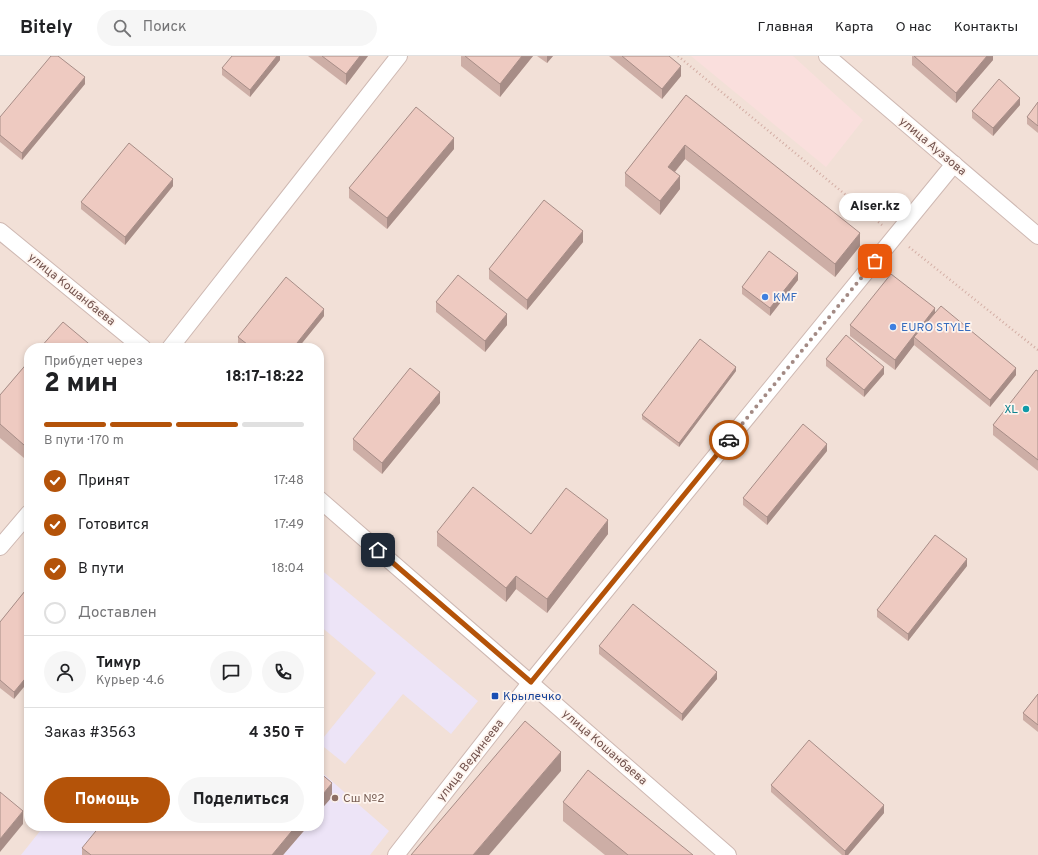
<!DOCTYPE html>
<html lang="ru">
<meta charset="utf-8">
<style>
:root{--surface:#fff;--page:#f6f6f6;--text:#202124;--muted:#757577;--line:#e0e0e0;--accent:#b45309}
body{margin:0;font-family:Overpass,sans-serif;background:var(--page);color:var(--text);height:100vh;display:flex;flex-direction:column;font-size:15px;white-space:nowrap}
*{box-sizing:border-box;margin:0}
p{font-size:13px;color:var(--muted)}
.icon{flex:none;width:22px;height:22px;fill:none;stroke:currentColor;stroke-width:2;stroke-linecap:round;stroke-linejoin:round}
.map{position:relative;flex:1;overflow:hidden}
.details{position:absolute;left:24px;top:287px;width:300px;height:488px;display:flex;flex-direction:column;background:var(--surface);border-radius:16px;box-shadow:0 2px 6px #0003}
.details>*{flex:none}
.pin{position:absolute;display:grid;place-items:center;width:34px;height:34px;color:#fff;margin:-17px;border-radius:8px;box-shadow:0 2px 6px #0006}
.courier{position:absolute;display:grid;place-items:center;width:40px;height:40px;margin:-20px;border:3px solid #b45309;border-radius:50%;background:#fff;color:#222;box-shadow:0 1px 5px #0007}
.bubble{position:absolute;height:28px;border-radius:14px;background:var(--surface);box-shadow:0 2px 6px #0003;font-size:13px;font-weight:800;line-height:28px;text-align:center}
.overview em{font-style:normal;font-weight:800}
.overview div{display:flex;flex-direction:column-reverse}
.overview{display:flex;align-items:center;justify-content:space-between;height:68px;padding:0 20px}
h1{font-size:26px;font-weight:800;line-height:30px}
.bar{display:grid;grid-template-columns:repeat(4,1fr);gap:6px 4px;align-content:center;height:48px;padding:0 20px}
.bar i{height:5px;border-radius:3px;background:var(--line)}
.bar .selected{background:var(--accent)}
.bar p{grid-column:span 4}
.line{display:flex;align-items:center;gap:10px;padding:0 20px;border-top:1px solid var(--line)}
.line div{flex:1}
.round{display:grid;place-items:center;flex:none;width:42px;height:42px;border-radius:21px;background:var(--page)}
ol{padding:0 20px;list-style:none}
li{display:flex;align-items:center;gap:12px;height:44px}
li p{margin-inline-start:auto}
li .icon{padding:4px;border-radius:50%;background:var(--accent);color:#fff;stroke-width:4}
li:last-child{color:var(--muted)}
li i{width:22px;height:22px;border:2px solid var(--line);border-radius:50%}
.button{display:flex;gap:8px;margin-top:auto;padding:8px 20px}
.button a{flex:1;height:46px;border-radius:24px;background:var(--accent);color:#fff;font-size:16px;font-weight:800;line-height:46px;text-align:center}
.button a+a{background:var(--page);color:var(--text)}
header{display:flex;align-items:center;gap:24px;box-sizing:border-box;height:56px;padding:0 20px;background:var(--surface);border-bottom:1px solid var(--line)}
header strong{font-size:19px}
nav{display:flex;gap:22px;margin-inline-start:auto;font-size:14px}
.search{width:280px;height:36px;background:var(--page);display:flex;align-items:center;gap:10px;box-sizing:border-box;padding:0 14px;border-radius:22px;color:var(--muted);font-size:15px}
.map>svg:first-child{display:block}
</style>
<header>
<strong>Bitely</strong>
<div class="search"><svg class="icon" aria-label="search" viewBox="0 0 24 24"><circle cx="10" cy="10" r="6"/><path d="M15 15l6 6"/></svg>Поиск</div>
<nav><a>Главная</a><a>Карта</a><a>О нас</a><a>Контакты</a></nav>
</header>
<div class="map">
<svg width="1038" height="799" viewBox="0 0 1038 799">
<rect width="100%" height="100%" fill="#fbf0e8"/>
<path fill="#f2e0d7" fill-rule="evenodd" d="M0,0H1038V799H0ZM29,292H319V770H29Z"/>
<path fill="#fadfdd" d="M691,0H793L863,64L826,111Z"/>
<g fill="#ede4f7">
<path d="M319,512L478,645L451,678L403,638L345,708L319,687L376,617L319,569Z"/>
<path d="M319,714L389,775L370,799H21L44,770H319Z"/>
</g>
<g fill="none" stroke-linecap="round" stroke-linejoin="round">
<g stroke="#ceb8b2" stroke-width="18">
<g id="minor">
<path d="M827,0L1038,180"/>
<path d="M0,175L143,292"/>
<path d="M170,292L399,0"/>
<path d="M319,443L728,799"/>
<path d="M0,491L29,457"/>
<path d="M396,799L531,626L954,108"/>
</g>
</g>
<g stroke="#d3ada4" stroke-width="2.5" stroke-dasharray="1 3" stroke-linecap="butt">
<path d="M678,0L882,169"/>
<path d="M909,191L1038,294"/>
</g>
<use href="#minor" stroke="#fff" stroke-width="16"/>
</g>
<g fill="#cdaea6">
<path d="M280,0V4L250,41L222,19V12Z"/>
<path d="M308,0H368L346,29Z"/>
<path d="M461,0H533L500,41L461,10Z"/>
<path d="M537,0H553L547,7Z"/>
<path d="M609,0H669L681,20L662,43Z"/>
<path d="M912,0H993V4L956,47L912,9Z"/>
<path d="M85,28L22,104L0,86V61Z"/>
<path d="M686,39L860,190L835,221L685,103L675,116L680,133L660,159L625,130V117Z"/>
<path d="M1038,46V77L1027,68V61Z"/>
<path d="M1020,49L993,80L972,62V55Z"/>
<path d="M454,93L387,173L349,142V132Z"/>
<path d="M173,130L125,189L81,153V146Z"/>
<path d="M583,186L527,254L489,223V213Z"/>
<path d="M798,224L770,260L742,238V231Z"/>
<path d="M436,246L507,269L485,296L436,256Z"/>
<path d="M935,257L1016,319L990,351L914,289L895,314L850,280V269Z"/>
<path d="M324,260L298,292H243L238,288V281Z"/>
<path d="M826,303L884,318L864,341L826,310Z"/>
<path d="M29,305L24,402L0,382V339Z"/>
<path d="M736,315L679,391L642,363V359Z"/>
<path d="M1038,315V415L993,379V369Z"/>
<path d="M440,347L382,418L353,394V383Z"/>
<path d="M827,395L767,469L743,449V442Z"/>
<path d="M437,476L531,478H608L547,557L516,533L506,546L437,490Z"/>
<path d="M967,510L908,585L877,561V554Z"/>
<path d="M29,530L14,643L0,632V566Z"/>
<path d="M599,590L717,623L682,665L599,598Z"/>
<path d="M1038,638V676L1023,664V657Z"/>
<path d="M771,729L884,757L848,799H842L771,736Z"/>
<path d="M563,746L693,799H605L563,765Z"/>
<path d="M308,770L283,799H82V792Z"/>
</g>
<g fill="#a78d87">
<path d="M277,0H280V4L250,41V34Z"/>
<path d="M360,0H368L346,29V18Z"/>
<path d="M522,0H533L500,41V28Z"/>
<path d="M547,0H553L547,7Z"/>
<path d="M987,0H993V4L956,47V37Z"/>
<path d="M681,10V20L662,43V33Z"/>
<path d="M85,21V28L22,104V97Z"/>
<path d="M1020,42V49L993,80V72Z"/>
<path d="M454,82V93L387,173V162Z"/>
<path d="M685,89V103L668,124V111Z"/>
<path d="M680,120V133L660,159V145Z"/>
<path d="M173,123V130L125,189V181Z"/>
<path d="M583,175V186L527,254V244Z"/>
<path d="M860,177V190L835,221V208Z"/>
<path d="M798,217V224L770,260V252Z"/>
<path d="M935,252V263L914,281V289L895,314V304Z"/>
<path d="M324,253V260L298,292H293Z"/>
<path d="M507,258V269L485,296V285Z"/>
<path d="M736,311V315L679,391V387Z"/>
<path d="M884,311V318L864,341V334Z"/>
<path d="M1016,312V319L990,351V344Z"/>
<path d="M440,336V347L382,418V407Z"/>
<path d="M29,383V396L24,402V389Z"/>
<path d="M827,388V395L767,469V461Z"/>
<path d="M608,464V478L547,557V543Z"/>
<path d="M967,503V510L908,585V578Z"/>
<path d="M516,520V533L506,546V532Z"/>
<path d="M717,616V623L682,665V658Z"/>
<path d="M29,618V625L14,643V636Z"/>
<path d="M561,696V715L489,799H473Z"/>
<path d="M332,727V741L319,756V743Z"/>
<path d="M884,749V757L848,799H845V795Z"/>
<path d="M23,755V768L0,796V783Z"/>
<path d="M296,770H308L283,799H272Z"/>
</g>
<g fill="#eecac1" stroke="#a78d87">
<path d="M51,0H58L85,21L22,97L0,79V61Z"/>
<path d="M232,0H277L250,34L222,12Z"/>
<path d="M322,0H360L346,18Z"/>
<path d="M465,0H522L500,28Z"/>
<path d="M622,0H669L681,10L662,33Z"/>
<path d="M914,0H987L956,37Z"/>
<path d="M999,23L1020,42L993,72L972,55Z"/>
<path d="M686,39L860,177L835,208L685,89L668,111L680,120L660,145L625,117Z"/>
<path d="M1038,46V70L1027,61Z"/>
<path d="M416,51L454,82L387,162L349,132Z"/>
<path d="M129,87L173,123L125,181L81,146Z"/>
<path d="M544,144L583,175L527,244L489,213Z"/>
<path d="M769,195L798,217L770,252L742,231Z"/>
<path d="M891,218L935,252L895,304L850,269Z"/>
<path d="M458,219L507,258L485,285L436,246Z"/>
<path d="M286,221L324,253L293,292H252L238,281Z"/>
<path d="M941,250L1016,312L990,344L914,281Z"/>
<path d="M63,266L94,292H40Z"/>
<path d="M846,279L884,311L864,334L826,303Z"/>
<path d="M700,283L736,311L679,387L642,359Z"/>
<path d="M29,305V383L24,389L0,368V339Z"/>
<path d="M410,312L440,336L382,407L353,383Z"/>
<path d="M1036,314L1038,315V404L993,369Z"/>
<path d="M803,368L827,388L767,461L743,442Z"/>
<path d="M473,431L531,478L566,432L608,464L547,543L516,520L506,532L437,476Z"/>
<path d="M935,479L967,503L908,578L877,554Z"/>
<path d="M29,530V618L14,636L0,624V566Z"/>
<path d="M633,548L717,616L682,658L599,590Z"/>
<path d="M1038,638V669L1023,657Z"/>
<path d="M525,665L561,696L473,799H411Z"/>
<path d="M809,684L884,749L845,795L771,729Z"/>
<path d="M588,714L693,799H628L563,746Z"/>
<path d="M319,716L332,727L319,743Z"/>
<path d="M0,736L23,755L0,783Z"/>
<path d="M100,770H296L272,799H91L82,792Z"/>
</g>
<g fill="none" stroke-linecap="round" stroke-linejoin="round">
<path stroke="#a38a84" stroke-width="4" stroke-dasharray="0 7.2" d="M729,384L875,205"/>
<path stroke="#b45309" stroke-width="5" d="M378,494L531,626L729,384"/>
</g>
<g fill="#3f7fe0" stroke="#fef4ee" stroke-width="1.5">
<circle cx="765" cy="241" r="4"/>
<circle cx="893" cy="271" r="4"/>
</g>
<circle fill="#0f9aa8" stroke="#fef4ee" stroke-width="1.5" cx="1026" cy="353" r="4"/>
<rect fill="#1a4fb4" stroke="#fef4ee" stroke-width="1.5" x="491" y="636" width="8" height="8" rx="2"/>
<circle fill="#8d6e63" stroke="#fef4ee" stroke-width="1.5" cx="335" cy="742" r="4"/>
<g text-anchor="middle" stroke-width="3.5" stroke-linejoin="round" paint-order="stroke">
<g font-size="12" fill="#73534e" stroke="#fef4ee">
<text transform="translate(933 90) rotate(40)" y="4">улица Ауэзова</text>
<text transform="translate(72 233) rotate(39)" y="4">улица Кошанбаева</text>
<text transform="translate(605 691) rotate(41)" y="4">улица Кошанбаева</text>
<text transform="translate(470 704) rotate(-52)" y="4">улица Вединеева</text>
</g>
<g font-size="12" fill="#366cbe" stroke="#fef4ee" text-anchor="start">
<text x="773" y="245">KMF</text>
<text x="901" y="275">EURO STYLE</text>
</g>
<g font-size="12" fill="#0d838f" stroke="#fef4ee" text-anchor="end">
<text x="1018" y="357">XL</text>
</g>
<g font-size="12" fill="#164399" stroke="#fef4ee" text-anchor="start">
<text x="503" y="644">Крылечко</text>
</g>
<g font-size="12" fill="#785e54" stroke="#fef4ee" text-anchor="start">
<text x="343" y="746">Сш №2</text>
</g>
</g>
</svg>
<div class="pin" style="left:875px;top:205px;background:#ea580c"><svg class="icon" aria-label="bag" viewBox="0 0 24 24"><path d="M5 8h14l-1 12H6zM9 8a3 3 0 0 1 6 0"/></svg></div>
<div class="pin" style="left:378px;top:494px;background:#1f2937"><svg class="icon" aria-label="home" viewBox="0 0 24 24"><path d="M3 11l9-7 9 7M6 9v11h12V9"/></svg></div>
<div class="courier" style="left:729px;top:384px"><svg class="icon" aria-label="car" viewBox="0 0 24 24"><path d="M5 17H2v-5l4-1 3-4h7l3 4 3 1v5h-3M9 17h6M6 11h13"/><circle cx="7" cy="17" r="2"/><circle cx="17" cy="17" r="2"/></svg></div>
<div class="bubble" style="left:839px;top:137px;width:72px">Alser.kz</div>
<section class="details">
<div class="overview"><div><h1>2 мин</h1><p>Прибудет через</p></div><em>18:17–18:22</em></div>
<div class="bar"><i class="selected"></i><i class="selected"></i><i class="selected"></i><i></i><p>В пути · 170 m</p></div>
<ol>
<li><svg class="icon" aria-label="check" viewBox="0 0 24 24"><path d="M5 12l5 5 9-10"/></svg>Принят<p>17:48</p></li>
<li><svg class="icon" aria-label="check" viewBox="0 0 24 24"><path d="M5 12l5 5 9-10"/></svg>Готовится<p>17:49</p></li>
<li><svg class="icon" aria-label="check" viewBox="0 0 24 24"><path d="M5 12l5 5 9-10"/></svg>В пути<p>18:04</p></li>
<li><i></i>Доставлен</li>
</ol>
<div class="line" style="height:72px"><a class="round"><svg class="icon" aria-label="person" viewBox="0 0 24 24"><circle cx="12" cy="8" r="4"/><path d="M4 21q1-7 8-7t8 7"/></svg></a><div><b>Тимур</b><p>Курьер · 4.6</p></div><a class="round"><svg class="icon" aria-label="chat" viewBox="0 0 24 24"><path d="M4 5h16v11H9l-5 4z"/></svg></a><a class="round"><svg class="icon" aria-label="phone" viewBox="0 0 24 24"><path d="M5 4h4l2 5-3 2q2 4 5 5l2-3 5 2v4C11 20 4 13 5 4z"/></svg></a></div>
<div class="line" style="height:52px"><div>Заказ #3563</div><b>4 350 ₸</b></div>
<div class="button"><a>Помощь</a><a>Поделиться</a></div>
</section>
</div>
